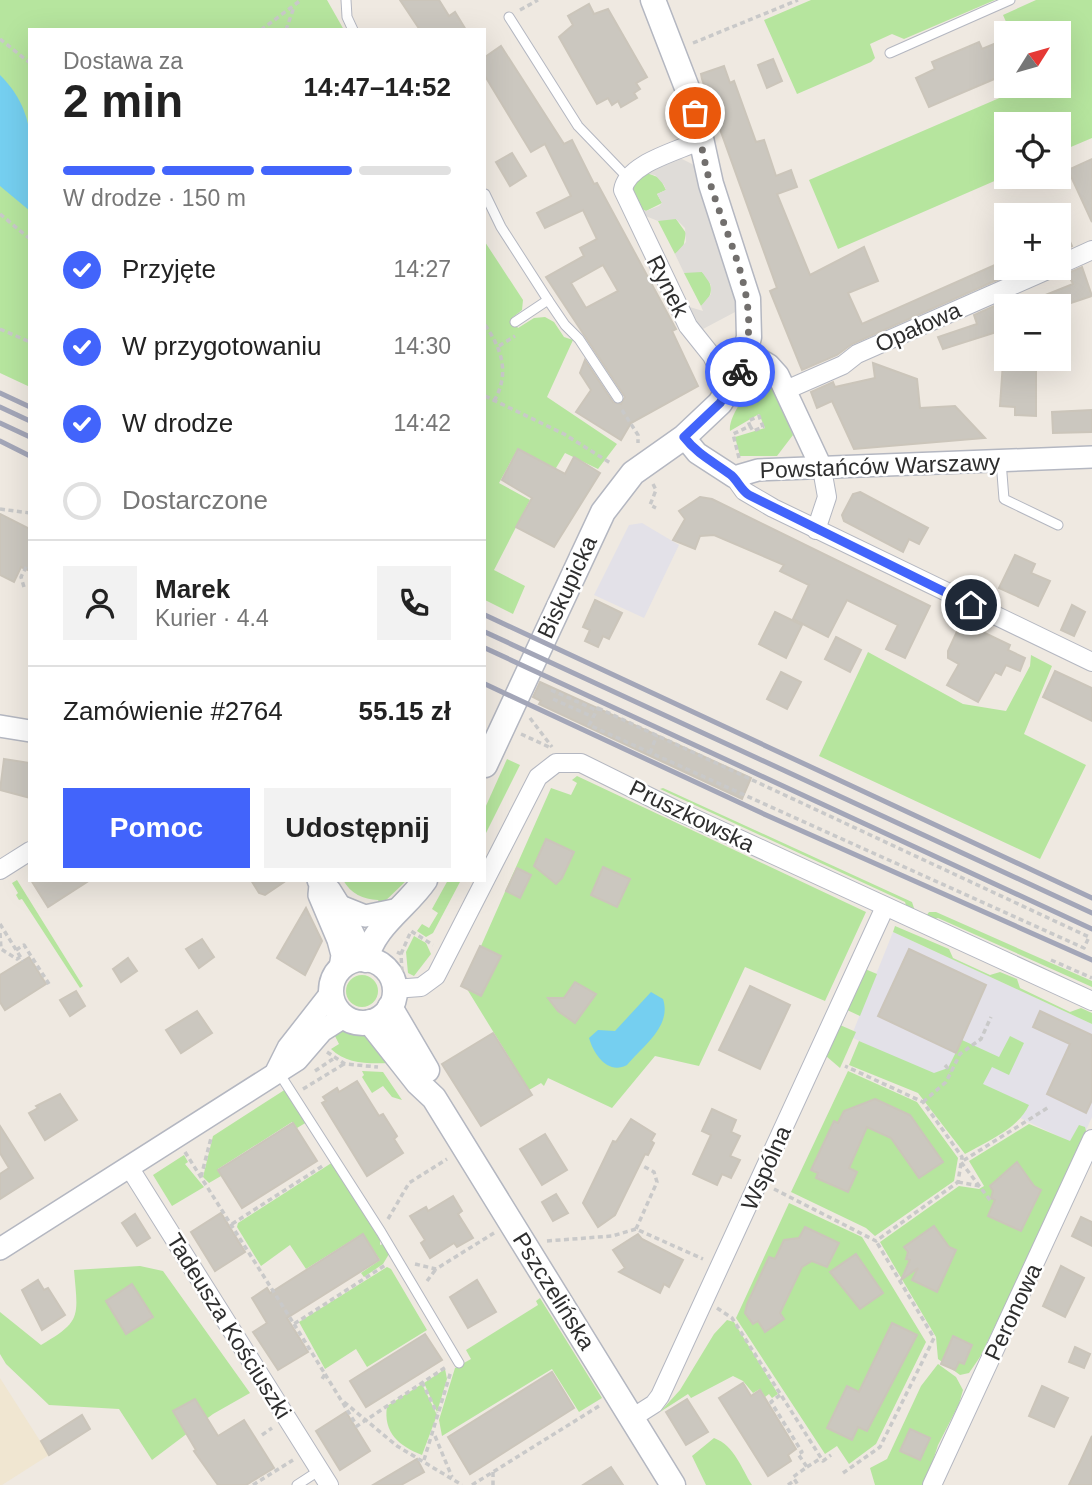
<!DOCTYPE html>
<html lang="pl">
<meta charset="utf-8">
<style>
:root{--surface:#fff;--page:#f2f2f2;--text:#222;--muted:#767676;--line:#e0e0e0;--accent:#4264fb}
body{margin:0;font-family:Arial,sans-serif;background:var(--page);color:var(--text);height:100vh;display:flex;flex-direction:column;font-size:26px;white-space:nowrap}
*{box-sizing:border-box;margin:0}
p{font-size:23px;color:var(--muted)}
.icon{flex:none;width:38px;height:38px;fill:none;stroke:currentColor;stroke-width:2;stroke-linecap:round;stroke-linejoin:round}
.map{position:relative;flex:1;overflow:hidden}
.panel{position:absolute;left:28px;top:28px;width:458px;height:854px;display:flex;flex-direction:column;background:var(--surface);border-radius:0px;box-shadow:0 7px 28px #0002}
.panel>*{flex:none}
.needle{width:46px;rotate:53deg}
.tools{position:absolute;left:994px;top:21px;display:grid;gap:14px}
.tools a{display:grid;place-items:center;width:77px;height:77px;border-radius:0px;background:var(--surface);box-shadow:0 7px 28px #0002;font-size:35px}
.pin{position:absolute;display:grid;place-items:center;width:60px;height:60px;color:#fff;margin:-30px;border:4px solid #fff;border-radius:50%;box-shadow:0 2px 7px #0007}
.courier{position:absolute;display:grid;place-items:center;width:70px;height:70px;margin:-35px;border:5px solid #4264fb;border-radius:50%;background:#fff;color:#222;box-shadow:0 2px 9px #0007}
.summary em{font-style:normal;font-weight:700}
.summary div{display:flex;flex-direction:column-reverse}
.summary{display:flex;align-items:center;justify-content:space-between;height:119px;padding:0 35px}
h1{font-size:46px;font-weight:700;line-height:52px}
.bar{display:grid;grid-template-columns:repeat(4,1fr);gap:10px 7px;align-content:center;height:84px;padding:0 35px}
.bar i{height:9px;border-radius:5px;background:var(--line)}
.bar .selected{background:var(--accent)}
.bar p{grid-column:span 4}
.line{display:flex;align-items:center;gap:18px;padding:0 35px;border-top:2px solid var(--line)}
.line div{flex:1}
.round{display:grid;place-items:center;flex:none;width:74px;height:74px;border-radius:0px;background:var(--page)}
ol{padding:0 35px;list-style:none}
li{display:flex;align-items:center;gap:21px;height:77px}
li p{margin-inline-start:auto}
li .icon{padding:7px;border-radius:50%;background:var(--accent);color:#fff;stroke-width:4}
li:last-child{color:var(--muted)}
li i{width:38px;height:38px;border:4px solid var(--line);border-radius:50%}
.button{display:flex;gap:14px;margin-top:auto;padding:14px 35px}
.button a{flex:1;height:80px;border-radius:0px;background:var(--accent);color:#fff;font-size:28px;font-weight:700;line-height:80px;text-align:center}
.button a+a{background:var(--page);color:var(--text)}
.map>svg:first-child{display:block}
</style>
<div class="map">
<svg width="1092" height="1485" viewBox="0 0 1092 1485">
<rect width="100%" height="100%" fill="#efe9e1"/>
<g fill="#e3e1e8">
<path d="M642,523L679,545L644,618L594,595L629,525Z"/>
<path d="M893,932L1092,1024V1117L1079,1146L851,1037Z"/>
</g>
<path fill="#f0e6d1" d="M0,1378L49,1455L2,1485H0Z"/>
<g fill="#b6e59e">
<path d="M0,0H327L344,30H30V387L0,373Z"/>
<path d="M811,0H995L904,39L892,34L870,44L875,58L871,62L797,94L764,20Z"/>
<path d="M1036,0H1092V138L1059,152V124H1006V176L838,249L809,180L1027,86H1059V33H1011L1003,15Z"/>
<path d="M647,173L660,178L666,190L657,194L662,203L646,211L635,206L630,185Z"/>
<path d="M665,218L676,219L686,233L683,248L675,254L658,221Z"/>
<path d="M485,242L523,300L522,310L512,318L518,328L534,318L545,317L554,322L564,337L573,340L547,397L617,444L598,469L565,453L553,473L516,452L499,483L530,500L494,570L525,586L513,614L485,600Z"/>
<path d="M688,271L702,272C714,283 714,297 701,306L684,273Z"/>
<path d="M762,383L774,390L793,435L777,456H740L735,437L765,428L759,414L730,431C728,417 749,386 762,383Z"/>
<path d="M868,652L963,704L1006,711L1030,666L1031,655L1052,666L1024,734L1086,765L1040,859L819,756Z"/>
<path d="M507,759L520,765L485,835V808Z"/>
<path d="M577,776L866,912L825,1001L745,967L699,1066L655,1056L612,1108L548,1078L544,1086L541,1083L529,1090L467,989L481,996L501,956L481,946L551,788L571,795L577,783L572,780Z"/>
<path d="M663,788L912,902L915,911L908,912L905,902L660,789Z"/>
<path d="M17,880L83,986L80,988L22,899L19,900L16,895L18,893L12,883Z"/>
<path d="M343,880H407L381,905L378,900C363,899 351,894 343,880Z"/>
<path d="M448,880H461L433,933L426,937L417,931L422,924L429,928L438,913L432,909Z"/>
<path d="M929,912H936L1092,981V987L938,918L929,921L924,919Z"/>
<path d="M895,926L949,949L953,958L990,975L1000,972L1017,979L1020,988L1070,1012L1081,1008L1092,1013V1024L893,932Z"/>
<path d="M414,936L426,943L431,954L414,976L408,973L406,952Z"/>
<path d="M865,969L877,974L860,1016L847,1010Z"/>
<circle cx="362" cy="991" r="16"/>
<path d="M840,1025L856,1032L840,1068L826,1056Z"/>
<path d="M344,1030L370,1036L390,1063C369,1064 346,1064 331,1049L339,1044L333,1032Z"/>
<path d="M1010,1036L1024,1043L1009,1075L992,1067L983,1084L1029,1105C1018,1129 987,1141 965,1154L918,1093L849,1065L859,1041L934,1073L948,1068L962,1040L999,1057Z"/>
<path d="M362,1071L383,1072L402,1100L392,1097L383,1086L372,1093L362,1077L364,1075Z"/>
<path d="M848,1071L917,1102L958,1158L954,1181L875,1236L866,1228L791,1192Z"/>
<path d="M286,1089L307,1122L297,1128L292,1122L218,1169L221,1176L209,1183L203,1177L213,1136Z"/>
<path d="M1029,1124L1070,1141L1079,1125L1085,1127L1087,1135L980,1357L969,1373L960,1375L938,1359L936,1337L880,1242L959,1186L979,1189L984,1186L969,1161Z"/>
<path d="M184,1155L188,1162L185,1164L204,1187L172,1206L153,1175Z"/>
<path d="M333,1162L380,1240V1245L383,1244L389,1254L383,1264L364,1277L361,1273L380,1260L362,1234L306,1269L290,1245L261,1266L237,1227L238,1223Z"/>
<path d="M789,1203L862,1237L926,1342L876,1444L849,1464L837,1446L825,1454L736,1318Z"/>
<path d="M140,1266L163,1271L250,1393L213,1414L152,1460L119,1409L49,1405L6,1364L0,1354V1312L41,1345C82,1321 78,1317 74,1270Z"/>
<path d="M387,1267L391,1269L427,1330L367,1367L356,1349L325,1369L299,1322Z"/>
<path d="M540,1298L602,1398L579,1412L552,1369L442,1436L439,1420L455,1368L471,1359L466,1350L538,1305L536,1301Z"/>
<path d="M727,1320L734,1322L778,1394L772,1398L769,1394L765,1397L760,1389L753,1393L743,1381L733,1376L691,1398L688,1394L660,1412L680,1390L714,1334Z"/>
<path d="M938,1364L956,1377L963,1390L959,1404L938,1445L925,1485H875L870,1468L887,1459L921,1386Z"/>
<path d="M445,1369L447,1379L437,1412L424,1383Z"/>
<path d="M422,1384L437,1415L422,1455C399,1446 383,1433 387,1406Z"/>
<path d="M714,1438C735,1446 741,1468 752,1485H706L692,1456Z"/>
</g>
<path fill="#dfdcd8" d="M680,158L696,166L739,305L737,311L703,329L690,318L683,305L703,311L701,306L711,294V285L702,272L684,273L675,254L686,242L685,228L676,219L658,221L638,213L635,206L646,211L659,206L662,203L657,194L666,190L664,185L655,175L644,173Z"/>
<g fill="#75cff0">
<path d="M0,75C41,116 30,156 30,211L0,186Z"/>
<path d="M651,992L663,999C672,1026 643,1046 627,1065C608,1075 594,1055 589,1038L598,1030L615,1031Z"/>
</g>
<g fill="#cbc7bf" stroke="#cbc5ba" stroke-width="2" fill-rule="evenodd">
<path d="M400,0H439L449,16L455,12L466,30H420Z"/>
<path d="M589,4L594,14L608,9L647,77L636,83L640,89L634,93L637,98L621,107L618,101L612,105L608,98L597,104L559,37L573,25L568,16Z"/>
<path d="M1001,41L1006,53V74L929,107L916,78L935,69L932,62L979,42L982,49Z"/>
<path d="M501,46L564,144L572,140L594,184L597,183L676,329L672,331L698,386L631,423L621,440L576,412L591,390L580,373L585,360L613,402L621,404L625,397L546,277L584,256L580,248L597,239L583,210L545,228L537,213L571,196L545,144L531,152L485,76V57ZM603,265L618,291L586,308L571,283Z"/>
<path d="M773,59L782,81L767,88L758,65Z"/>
<path d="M724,66L730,83L734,81L756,142L764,140L776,176L791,170L797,187L777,194L810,275L864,247L878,281L848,293L862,324L1006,260V276L852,344L837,355L802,370L770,291L777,288L702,79L701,74Z"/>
<path d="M512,153L526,176L510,186L496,162Z"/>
<path d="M1092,159V222L1068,170Z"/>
<path d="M1059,217L1072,246L1059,253Z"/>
<path d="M1082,267L1092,296L1062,306H1018L1073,284L1068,273Z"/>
<path d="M1012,298L1015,306H1006V329L943,349L938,337L977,324L974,315Z"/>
<path d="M1003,362L1036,364V416L1015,415V407L1000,406Z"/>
<path d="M873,363L917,379L920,408L955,406L985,438L854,449L832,401L817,408L811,392L833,382L835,387L875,378Z"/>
<path d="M1092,410V432L1053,433L1052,412Z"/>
<path d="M518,449L565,474L574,457L600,473L554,547L516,527L532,498L502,480Z"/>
<path d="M860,492L928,528L919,544L909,539L903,552L844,521L842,515L853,494Z"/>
<path d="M700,497L712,499L930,606L905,658L886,649L898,625L847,600L828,637L793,619L809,585L780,571L784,565L714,535L700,536L695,549L673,540L685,519L679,511Z"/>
<path d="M0,514L30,529V571L21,567L14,582L0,575Z"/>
<path d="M1015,555L1035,564L1031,573L1050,581L1038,606L999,588Z"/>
<path d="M595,600L622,613L609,639L603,636L598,647L585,641L590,630L583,627Z"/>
<path d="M1072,605L1085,612L1074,636L1061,630Z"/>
<path d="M775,612L802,625L786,658L759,644Z"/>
<path d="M959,627L979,636L981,631L1010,645L1008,650L1025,658L1020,671L1006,665L1001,675L995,672L978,702L947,685L959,664L948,658V651Z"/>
<path d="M836,637L861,650L850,672L825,659Z"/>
<path d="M1055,671L1092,688V721L1043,697Z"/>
<path d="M781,672L801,682L787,709L767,699Z"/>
<path d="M540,682L751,778L742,799L539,704L541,701L533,697Z"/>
<path d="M4,759L30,763V798L0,790Z"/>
<path d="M546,839L574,852L562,878L556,884L534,866Z"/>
<path d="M603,867L630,879L617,907L591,895Z"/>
<path d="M517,868L531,875L520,898L506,891Z"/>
<path d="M31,880H90L48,907Z"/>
<path d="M251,880H287L265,895L259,893Z"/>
<path d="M306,908L322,941L305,975L277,958Z"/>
<path d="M202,939L214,957L199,968L186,949Z"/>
<path d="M480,946L501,956L481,996L461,986Z"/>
<path d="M909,949L986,985L956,1053L878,1016Z"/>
<path d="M29,957L46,984L5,1010L0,1002V975Z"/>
<path d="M128,958L137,971L121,982L113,969Z"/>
<path d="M575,982L596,994L575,1023L558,1011L548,998H564Z"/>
<path d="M750,986L790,1005L760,1069L719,1050Z"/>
<path d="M76,991L85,1006L70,1016L60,1000Z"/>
<path d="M197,1011L212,1033L181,1053L166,1030Z"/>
<path d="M1040,1011L1092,1035V1100L1086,1113L1047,1094L1070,1044L1033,1027Z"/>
<path d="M493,1033L532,1095L481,1126L442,1064Z"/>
<path d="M357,1081L379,1116L383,1114L397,1136L394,1139L403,1153L367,1176L322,1103L326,1101L323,1097L337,1088L339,1092Z"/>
<path d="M60,1094L77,1120L45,1140L29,1113L38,1108L36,1106Z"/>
<path d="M875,1099L910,1115L943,1162L919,1178L891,1138L867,1127L849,1168L857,1172L848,1192L816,1178L818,1173L811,1170L834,1121L838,1123L844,1111Z"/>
<path d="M712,1109L736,1120L731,1132L740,1136L730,1156L740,1160L731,1178L722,1174L717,1185L693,1174L711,1135L702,1131Z"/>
<path d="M631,1119L655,1134L651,1141L654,1143L648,1155L645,1154L615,1215L598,1227L583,1203L613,1141L616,1142Z"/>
<path d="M293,1123L317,1161L242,1208L218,1170Z"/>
<path d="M0,1126L33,1178L0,1199V1174L9,1168L0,1153Z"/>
<path d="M545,1134L567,1170L542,1185L520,1149Z"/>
<path d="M1017,1162L1034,1186L1041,1190L1021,1231L988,1216L995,1200L991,1198L993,1191L990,1186Z"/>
<path d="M556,1194L568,1213L553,1221L542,1202Z"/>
<path d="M453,1196L462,1211L458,1214L473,1238L457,1247L454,1243L430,1258L421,1243L425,1240L410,1216L426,1207L428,1211Z"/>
<path d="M221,1213L245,1252L215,1271L191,1232Z"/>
<path d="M135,1214L150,1238L137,1246L122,1223Z"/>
<path d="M1081,1217L1092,1222V1246L1072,1236Z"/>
<path d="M934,1226L949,1247L956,1250L937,1292L912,1280L918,1268L901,1280L910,1260L906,1259L908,1252L904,1247Z"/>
<path d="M805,1227L839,1243L827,1267L812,1261L802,1267L780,1313L784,1319L765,1332L758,1321L753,1324L745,1313L747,1304L769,1257L775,1259L784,1240L799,1238Z"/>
<path d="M363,1234L379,1260L287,1318L308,1352L278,1370L253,1332L267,1323L252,1298L267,1288L270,1293Z"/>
<path d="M638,1234L642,1239L683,1260L669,1287L664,1284L660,1293L619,1272L625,1268L613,1250Z"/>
<path d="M856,1254L883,1293L860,1309L830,1272Z"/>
<path d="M1061,1266L1084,1278L1065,1317L1043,1306Z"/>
<path d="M38,1280L44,1290L48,1288L65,1315L42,1330L22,1290Z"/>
<path d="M477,1280L496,1312L468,1328L450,1297Z"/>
<path d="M132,1284L153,1317L126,1334L106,1301Z"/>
<path d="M892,1323L917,1335L867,1431L858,1427L852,1440L827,1428L847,1386L859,1392Z"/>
<path d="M425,1334L442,1360L366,1407L350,1381Z"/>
<path d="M953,1336L972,1345L964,1364L959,1362L955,1370L941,1364Z"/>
<path d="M1075,1347L1090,1354L1084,1368L1069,1362Z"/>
<path d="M552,1372L574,1408L470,1474L448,1437Z"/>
<path d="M743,1383L751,1396L760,1390L796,1449L788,1455L791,1461L768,1476L719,1398Z"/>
<path d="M1042,1386L1068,1398L1054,1427L1029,1416Z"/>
<path d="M195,1399L218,1436L244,1420L274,1468L246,1485H218L194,1451L196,1450L173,1411Z"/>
<path d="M687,1399L708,1432L686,1445L666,1412Z"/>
<path d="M346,1412L370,1451L340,1470L316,1431Z"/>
<path d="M82,1415L90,1429L49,1455L41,1441Z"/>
<path d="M910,1429L930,1438L920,1460L900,1451Z"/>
<path d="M1092,1436V1485H1069L1081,1460Z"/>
<path d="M417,1459L424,1472L401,1485H373Z"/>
<path d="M611,1467L623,1485H583Z"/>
</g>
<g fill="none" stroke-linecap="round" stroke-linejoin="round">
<g stroke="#b4b7c1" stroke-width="11">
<g id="service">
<path d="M346,0L347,17L353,30"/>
<path d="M509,17L578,126L627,177"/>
<path d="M890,53L1010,0"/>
<path d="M485,194L501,227L548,300L565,325L579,339L618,398"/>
<path d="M515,322L548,300"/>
<path d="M1001,461L1004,499L1058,525"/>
<path d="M279,1073L381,1232L459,1363"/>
<path d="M297,1485L320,1470"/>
</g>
</g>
<g stroke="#b4b7c1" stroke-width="20">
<g id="minor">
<path d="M701,140C679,151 627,163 623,190L688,326L712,356L729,390"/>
<path d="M1059,265L1092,250"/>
<path d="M786,390L843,365L857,354L1052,268"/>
<path d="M734,477L744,491L773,508L1092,662"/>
<path d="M816,530L827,497L822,469"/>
<path d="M0,870L30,851"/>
<path d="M394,989L421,987L436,976L538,777L556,763H581L676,810L1092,1001"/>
<path d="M129,1167L329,1485"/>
<path d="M632,1418L654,1404L660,1396L885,907"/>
<path d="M932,1485L1092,1139"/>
</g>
</g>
<g stroke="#b4b7c1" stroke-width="24">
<g id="tertiary">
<path d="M746,351L769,365L778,375L822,469"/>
<path d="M684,437L697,453L734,477L758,470L1092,457"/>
<path d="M0,726L30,731"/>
<path d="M318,880L330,890L340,906L366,960"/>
<path d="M320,885L319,895L338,940L342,955L340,968"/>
<path d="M340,906L365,916L399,909"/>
<path d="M277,1070L288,1048L331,993"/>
<path d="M0,1249L297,1060L322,1031L344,1017"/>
</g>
</g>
<g stroke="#b4b7c1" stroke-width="27">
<g id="secondary">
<path d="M485,765L603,512L633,473L684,437L720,403L740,370L749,337L748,299L711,184L694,106L653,0"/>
<circle cx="363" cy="991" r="32"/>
<path d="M366,960C373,926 407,907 425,880"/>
<path d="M390,1007L427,1070"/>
<path d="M370,1022L418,1083L434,1098L673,1485"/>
</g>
</g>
<g stroke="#c9c9c9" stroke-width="3.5" stroke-dasharray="5 3.5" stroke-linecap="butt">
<path d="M520,10L538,0"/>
<path d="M261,30L301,0"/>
<path d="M286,30L294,7"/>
<path d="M0,39L30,63"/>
<path d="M693,43L798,0"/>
<path d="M0,214L30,239"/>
<path d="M485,325C502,349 510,374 494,401"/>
<path d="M0,329L30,342"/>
<path d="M499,346L515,336"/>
<path d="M485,396L564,434L612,464"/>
<path d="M622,410L638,435V443"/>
<path d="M739,458L733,434L750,426L748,421L759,416L763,427L753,431L750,426"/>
<path d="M653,484L656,490L650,505L656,508"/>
<path d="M0,509L30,513"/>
<path d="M24,587L21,577L27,565"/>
<path d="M551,690L596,710"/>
<path d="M553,699L593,717"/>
<path d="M598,708L1089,937L1084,948L589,725Z"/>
<path d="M530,718L552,747"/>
<path d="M521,734L549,747"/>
<path d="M650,753L657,735"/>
<path d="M0,924L23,961"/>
<path d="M0,933L1,949L17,959L20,957"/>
<path d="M16,950L24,945L49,984"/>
<path d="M397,952L401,954L402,972"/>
<path d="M401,954L411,931L433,945"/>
<path d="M1051,960L1092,978"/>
<path d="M327,1052L345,1064L378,1067"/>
<path d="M945,1065L951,1072"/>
<path d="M315,1071L333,1059"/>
<path d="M303,1089L344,1064"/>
<path d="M923,1102L946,1082L960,1054L981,1039L991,1017"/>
<path d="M185,1152L294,1324L387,1264"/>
<path d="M201,1177L211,1138"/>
<path d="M958,1182L980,1186"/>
<path d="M774,1189L876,1241L958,1182L962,1157L923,1102L845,1066"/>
<path d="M990,1200L961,1162L1049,1107"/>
<path d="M388,1219L409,1183L447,1159"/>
<path d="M232,1224L324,1165"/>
<path d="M636,1229L657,1182L654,1172L643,1166"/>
<path d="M547,1241L612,1236L636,1229L703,1259"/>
<path d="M415,1264L436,1269L494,1233"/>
<path d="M427,1281L436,1269"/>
<path d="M717,1308L732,1318L823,1461L831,1455"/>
<path d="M294,1324L325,1374L322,1379"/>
<path d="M325,1374L357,1426L446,1367"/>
<path d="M422,1382L437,1413"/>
<path d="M780,1395L771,1402L802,1452L798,1454L807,1467L793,1477L798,1485"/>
<path d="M344,1402L397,1446L462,1485"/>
<path d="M262,1435L272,1428"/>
<path d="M435,1436L452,1477"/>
<path d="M424,1460L451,1371"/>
<path d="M807,1467L821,1458"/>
<path d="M493,1472V1485"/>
<path d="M843,1473L880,1447L934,1338L876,1241"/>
<path d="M253,1485L293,1460"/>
<path d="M472,1485L599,1406"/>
<path d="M788,1485L795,1480"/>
</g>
<use href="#service" stroke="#fff" stroke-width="9"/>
<use href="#minor" stroke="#fff" stroke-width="18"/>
<use href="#tertiary" stroke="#fff" stroke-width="21"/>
<use href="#secondary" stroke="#fff" stroke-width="24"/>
<g stroke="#a3a6b8" stroke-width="5">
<path d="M0,393L30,407"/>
<path d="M0,407L30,421"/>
<path d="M0,423L30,437"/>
<path d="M0,441L30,456"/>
<path d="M485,615L1092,898"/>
<path d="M485,632L1092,913"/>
<path d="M485,648L1092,929"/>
<path d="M485,684L766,815L1092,960"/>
</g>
</g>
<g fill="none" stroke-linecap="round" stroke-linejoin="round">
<path stroke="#726f6d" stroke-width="7" stroke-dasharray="0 12.6" d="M695,113C700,137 704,162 711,186C730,248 765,306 740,372"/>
<path stroke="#4264fb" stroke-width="9" d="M740,372L720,403L684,437C698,455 714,462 731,475C738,481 741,490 749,495L971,605"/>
</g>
<g text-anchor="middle" stroke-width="5" stroke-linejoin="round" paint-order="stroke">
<g font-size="23" fill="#2e2e2e" stroke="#fff">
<text transform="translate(668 286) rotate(63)" y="8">Rynek</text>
<text transform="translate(918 327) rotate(-24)" y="8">Opałowa</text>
<text transform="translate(880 466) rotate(-2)" y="8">Powstańców Warszawy</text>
<text transform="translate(567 587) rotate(-65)" y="8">Biskupicka</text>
<text transform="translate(692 816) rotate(26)" y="8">Pruszkowska</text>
<text transform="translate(766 1168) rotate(-66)" y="8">Wspólna</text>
<text transform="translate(554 1291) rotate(58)" y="8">Pszczelińska</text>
<text transform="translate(1013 1312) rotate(-65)" y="8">Peronowa</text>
<text transform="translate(229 1326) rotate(58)" y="8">Tadeusza Kościuszki</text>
</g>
</g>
</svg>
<div class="tools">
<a><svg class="needle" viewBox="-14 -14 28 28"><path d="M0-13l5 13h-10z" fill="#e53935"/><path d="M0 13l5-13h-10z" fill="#767676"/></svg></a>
<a><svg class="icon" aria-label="locate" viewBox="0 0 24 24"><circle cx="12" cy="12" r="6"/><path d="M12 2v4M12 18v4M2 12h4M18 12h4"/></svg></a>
<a>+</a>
<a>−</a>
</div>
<div class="pin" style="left:695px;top:113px;background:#ea580c"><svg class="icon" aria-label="bag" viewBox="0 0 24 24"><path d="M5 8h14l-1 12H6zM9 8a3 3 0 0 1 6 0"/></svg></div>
<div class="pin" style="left:971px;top:605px;background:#1f2937"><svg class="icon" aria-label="home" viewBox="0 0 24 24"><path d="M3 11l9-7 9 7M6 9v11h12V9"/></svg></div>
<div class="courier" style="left:740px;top:372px"><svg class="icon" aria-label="bike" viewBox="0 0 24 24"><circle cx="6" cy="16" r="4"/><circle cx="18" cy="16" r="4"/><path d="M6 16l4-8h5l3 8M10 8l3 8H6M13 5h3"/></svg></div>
<section class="panel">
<div class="summary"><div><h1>2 min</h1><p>Dostawa za</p></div><em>14:47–14:52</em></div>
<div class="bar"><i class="selected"></i><i class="selected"></i><i class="selected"></i><i></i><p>W drodze · 150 m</p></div>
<ol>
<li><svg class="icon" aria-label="check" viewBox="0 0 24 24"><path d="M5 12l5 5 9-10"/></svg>Przyjęte<p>14:27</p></li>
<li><svg class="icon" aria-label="check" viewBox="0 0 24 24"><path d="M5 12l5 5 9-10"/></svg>W przygotowaniu<p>14:30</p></li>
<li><svg class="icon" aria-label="check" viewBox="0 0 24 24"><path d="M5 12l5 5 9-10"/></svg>W drodze<p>14:42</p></li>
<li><i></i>Dostarczone</li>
</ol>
<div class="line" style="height:126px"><a class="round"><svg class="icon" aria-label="person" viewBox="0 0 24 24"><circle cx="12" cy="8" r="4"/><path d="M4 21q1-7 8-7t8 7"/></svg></a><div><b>Marek</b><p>Kurier · 4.4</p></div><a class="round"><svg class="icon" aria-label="phone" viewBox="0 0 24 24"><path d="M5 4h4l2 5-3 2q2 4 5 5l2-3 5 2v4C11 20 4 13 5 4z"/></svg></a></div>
<div class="line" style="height:91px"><div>Zamówienie #2764</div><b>55.15 zł</b></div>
<div class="button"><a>Pomoc</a><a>Udostępnij</a></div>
</section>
</div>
